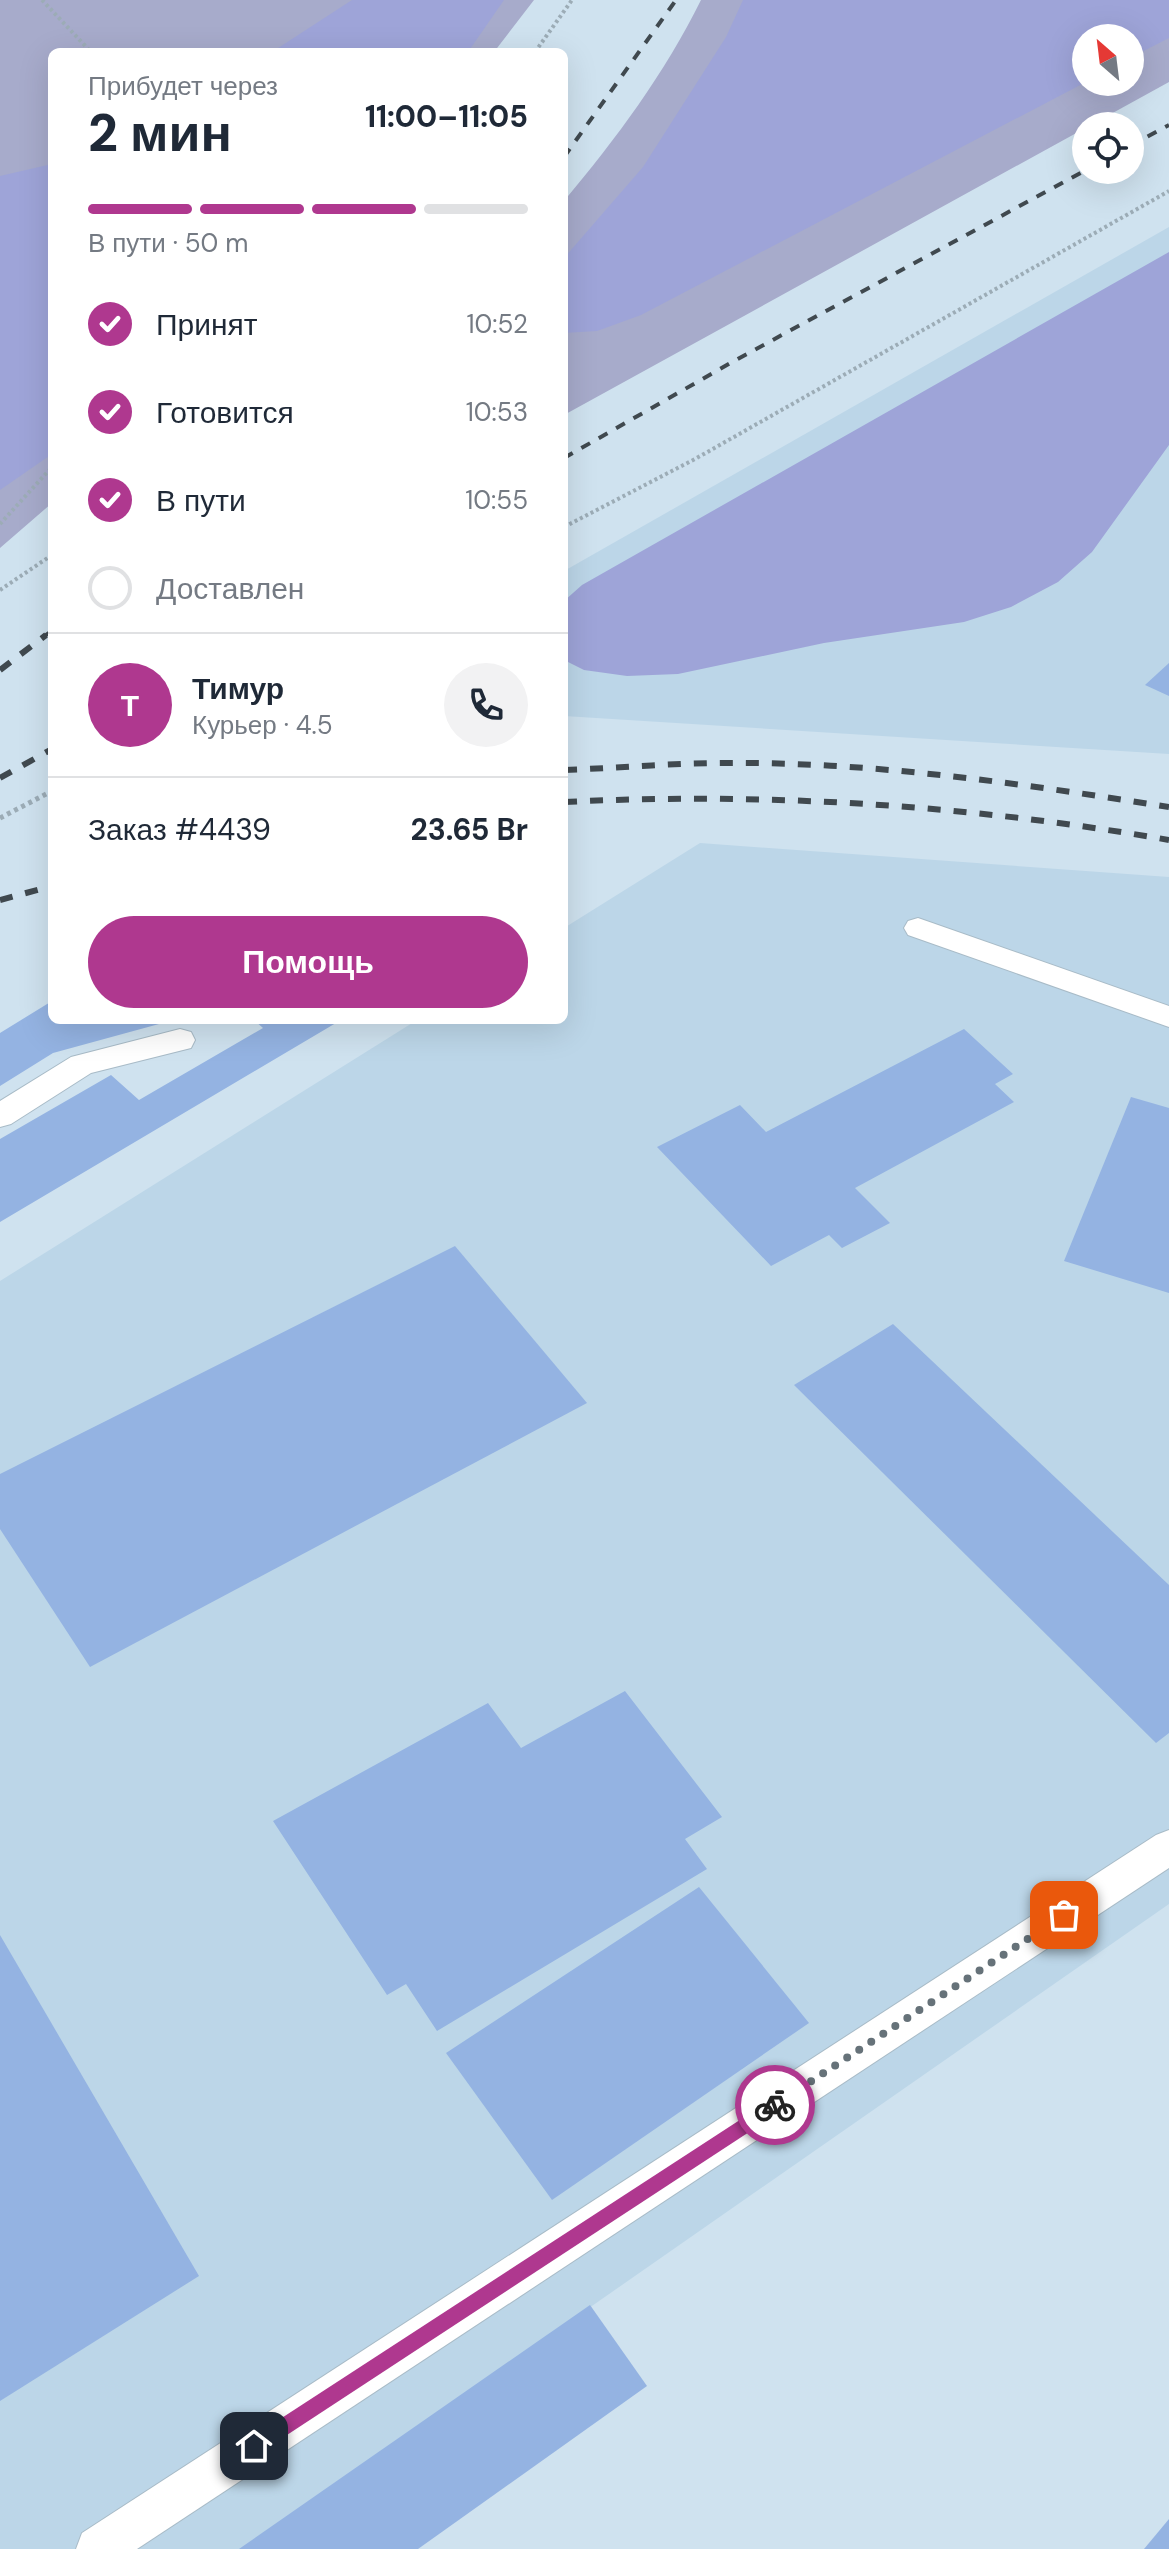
<!DOCTYPE html>
<html lang="ru">
<meta charset="utf-8">
<style>
:root{--surface:#fff;--page:#f2f2f3;--text:#1f2937;--muted:#747a83;--line:#e0e1e3;--accent:#af388f}
body{margin:0;font-family:"DM Sans",sans-serif;background:var(--page);color:var(--text);height:100vh;display:flex;flex-direction:column;font-size:30px;white-space:nowrap}
*{box-sizing:border-box;margin:0}
p{font-size:26px;color:var(--muted)}
.icon{flex:none;width:44px;height:44px;fill:none;stroke:currentColor;stroke-width:2;stroke-linecap:round;stroke-linejoin:round}
.map{position:relative;flex:1;overflow:hidden}
.panel{position:absolute;left:48px;top:48px;width:520px;height:976px;display:flex;flex-direction:column;background:var(--surface);border-radius:12px;box-shadow:0 8px 32px #0002}
.panel>*{flex:none}
.needle{width:52px;rotate:332deg}
.tools{position:absolute;left:1072px;top:24px;display:grid;gap:16px}
.tools a{display:grid;place-items:center;width:72px;height:72px;border-radius:50%;background:var(--surface);box-shadow:0 8px 32px #0002;font-size:40px}
.pin{position:absolute;display:grid;place-items:center;width:68px;height:68px;color:#fff;margin:-34px;border-radius:16px;box-shadow:0 4px 12px #0006}
.courier{position:absolute;display:grid;place-items:center;width:80px;height:80px;margin:-40px;border:6px solid #af388f;border-radius:50%;background:#fff;color:#222;box-shadow:0 2px 10px #0007}
.headline em{font-style:normal;font-weight:800}
.headline div{display:flex;flex-direction:column-reverse}
.headline{display:flex;align-items:center;justify-content:space-between;height:136px;padding:0 40px}
h1{font-size:52px;font-weight:800;line-height:60px}
.bar{display:grid;grid-template-columns:repeat(4,1fr);gap:12px 8px;align-content:center;height:96px;padding:0 40px}
.bar i{height:10px;border-radius:6px;background:var(--line)}
.bar .selected{background:var(--accent)}
.bar p{grid-column:span 4}
.line{display:flex;align-items:center;gap:20px;padding:0 40px;border-top:2px solid var(--line)}
.line div{flex:1}
.round{display:grid;place-items:center;flex:none;width:84px;height:84px;border-radius:42px;background:var(--page)}
ol{padding:0 40px;list-style:none}
li{display:flex;align-items:center;gap:24px;height:88px}
li p{margin-inline-start:auto}
li .icon{padding:8px;border-radius:50%;background:var(--accent);color:#fff;stroke-width:4}
li:last-child{color:var(--muted)}
li i{width:44px;height:44px;border:4px solid var(--line);border-radius:50%}
.cta{display:flex;gap:16px;margin-top:auto;padding:16px 40px}
.cta a{flex:1;height:92px;border-radius:48px;background:var(--accent);color:#fff;font-size:32px;font-weight:800;line-height:92px;text-align:center}
.map>svg:first-child{display:block}
</style>
<div class="map">
<svg width="1169" height="2549" viewBox="0 0 1169 2549">
<rect width="100%" height="100%" fill="#cfe2ef"/>
<g fill="#bcd6e8">
<path d="M1169,227V754L564,716V571Z"/>
<path d="M700,843L1169,877V1904L243,2549H0V1281L417,1020H564V928Z"/>
</g>
<g fill="#a7abcb" fill-rule="evenodd">
<path d="M0,0H534L494,52H52V503L0,548Z"/>
<path d="M701,0H1169V82L564,415V201C616,139 665,73 701,0ZM1086,38H1130V82H1086Z"/>
</g>
<g fill="#9ea4d8">
<path d="M352,0H504L468,52H272Z"/>
<path d="M743,0H1169V38L1130,58V38H1086V82L641,315L597,331L564,333V258L643,167L726,37Z"/>
<path d="M52,164V454L0,490V176Z"/>
<path d="M1169,252V445L1092,552L1058,582L1011,607L964,622L824,643L678,674L627,676L584,670L564,660V601L582,585Z"/>
</g>
<g fill="#94b3e2">
<path d="M1169,663V696L1145,685Z"/>
<path d="M52,1001V1020L170,1021L53,1053L0,1086V1033Z"/>
<path d="M254,1020H341L0,1222V1139L111,1075L139,1100L263,1028Z"/>
<path d="M964,1029L1013,1074L995,1084L1014,1102L855,1188L890,1223L842,1248L829,1235L771,1266L657,1147L740,1105L766,1132Z"/>
<path d="M1131,1097L1169,1108V1293L1064,1261Z"/>
<path d="M455,1246L587,1403L90,1667L0,1529V1474Z"/>
<path d="M893,1324L1169,1585V1733L1156,1743L794,1385Z"/>
<path d="M625,1691L722,1817L685,1839L707,1869L437,2031L406,1984L387,1995L273,1821L488,1703L521,1748Z"/>
<path d="M699,1887L809,2023L552,2200L446,2053Z"/>
<path d="M0,1935L199,2276L0,2401Z"/>
<path d="M590,2305L647,2386L418,2549H239Z"/>
<path d="M1169,2519V2549H1144Z"/>
</g>
<g fill="none" stroke-linecap="round" stroke-linejoin="round">
<g stroke="#a8bbc7" stroke-width="2">
<g id="lane">
<path d="M918,918L1169,1006V1027L908,935L904,928L908,921Z"/>
<path d="M180,1029L191,1032L195,1040L191,1048L91,1073L11,1124L0,1127V1101L71,1057Z"/>
<path d="M1169,1830V1868L137,2549H76L82,2533L1156,1835Z"/>
</g>
</g>
<g stroke="#9cacb6" stroke-width="4" stroke-dasharray="3 3" stroke-linecap="butt">
<path d="M42,0L91,52"/>
<path d="M535,52L572,0"/>
<path d="M0,524L52,467"/>
<path d="M564,527L695,459L1169,191"/>
<path d="M0,590L52,555"/>
</g>
<path stroke="#9cacb6" stroke-width="5" stroke-dasharray="4 4" stroke-linecap="butt" d="M0,818L52,791"/>
<use href="#lane" fill="#fff" fill-rule="evenodd"/>
<g stroke="#40494f" stroke-width="4" stroke-dasharray="10 10" stroke-linecap="butt">
<path d="M1130,146L1169,125"/>
<path d="M564,157L676,0"/>
<path d="M564,458L734,361L1086,170"/>
<path d="M43,637L52,631"/>
</g>
<g stroke="#40494f" stroke-width="6" stroke-dasharray="13 13" stroke-linecap="butt">
<path d="M0,670L46,635"/>
<path d="M564,770C619,768 673,763 728,763C876,762 1023,784 1169,807"/>
<path d="M0,778L52,749"/>
<path d="M564,802C768,792 968,805 1169,840"/>
<path d="M0,900L52,886"/>
</g>
</g>
<path fill="#af388f" d="M775,2097L783,2105L781,2111L261,2452L254,2455L248,2452L246,2446L248,2440Z"/>
<g fill="none" stroke-linecap="round" stroke-linejoin="round">
<path stroke="#667279" stroke-width="8" stroke-dasharray="0 14.4" d="M775,2105L1064,1915"/>
</g>
</svg>
<div class="tools">
<a><svg class="needle" viewBox="-14 -14 28 28"><path d="M0-13l5 13h-10z" fill="#e53935"/><path d="M0 13l5-13h-10z" fill="#747a83"/></svg></a>
<a><svg class="icon" aria-label="locate" viewBox="0 0 24 24"><circle cx="12" cy="12" r="6"/><path d="M12 2v4M12 18v4M2 12h4M18 12h4"/></svg></a>
</div>
<div class="pin" style="left:1064px;top:1915px;background:#ea580c"><svg class="icon" aria-label="bag" viewBox="0 0 24 24"><path d="M5 8h14l-1 12H6zM9 8a3 3 0 0 1 6 0"/></svg></div>
<div class="pin" style="left:254px;top:2446px;background:#1f2937"><svg class="icon" aria-label="home" viewBox="0 0 24 24"><path d="M3 11l9-7 9 7M6 9v11h12V9"/></svg></div>
<div class="courier" style="left:775px;top:2105px"><svg class="icon" aria-label="bike" viewBox="0 0 24 24"><circle cx="6" cy="16" r="4"/><circle cx="18" cy="16" r="4"/><path d="M6 16l4-8h5l3 8M10 8l3 8H6M13 5h3"/></svg></div>
<section class="panel">
<div class="headline"><div><h1>2 мин</h1><p>Прибудет через</p></div><em>11:00–11:05</em></div>
<div class="bar"><i class="selected"></i><i class="selected"></i><i class="selected"></i><i></i><p>В пути · 50 m</p></div>
<ol>
<li><svg class="icon" aria-label="check" viewBox="0 0 24 24"><path d="M5 12l5 5 9-10"/></svg>Принят<p>10:52</p></li>
<li><svg class="icon" aria-label="check" viewBox="0 0 24 24"><path d="M5 12l5 5 9-10"/></svg>Готовится<p>10:53</p></li>
<li><svg class="icon" aria-label="check" viewBox="0 0 24 24"><path d="M5 12l5 5 9-10"/></svg>В пути<p>10:55</p></li>
<li><i></i>Доставлен</li>
</ol>
<div class="line" style="height:144px"><b class="round" style="background:var(--accent);color:#fff">Т</b><div><b>Тимур</b><p>Курьер · 4.5</p></div><a class="round"><svg class="icon" aria-label="phone" viewBox="0 0 24 24"><path d="M5 4h4l2 5-3 2q2 4 5 5l2-3 5 2v4C11 20 4 13 5 4z"/></svg></a></div>
<div class="line" style="height:104px"><div>Заказ #4439</div><b>23.65 Br</b></div>
<div class="cta"><a>Помощь</a></div>
</section>
</div>
